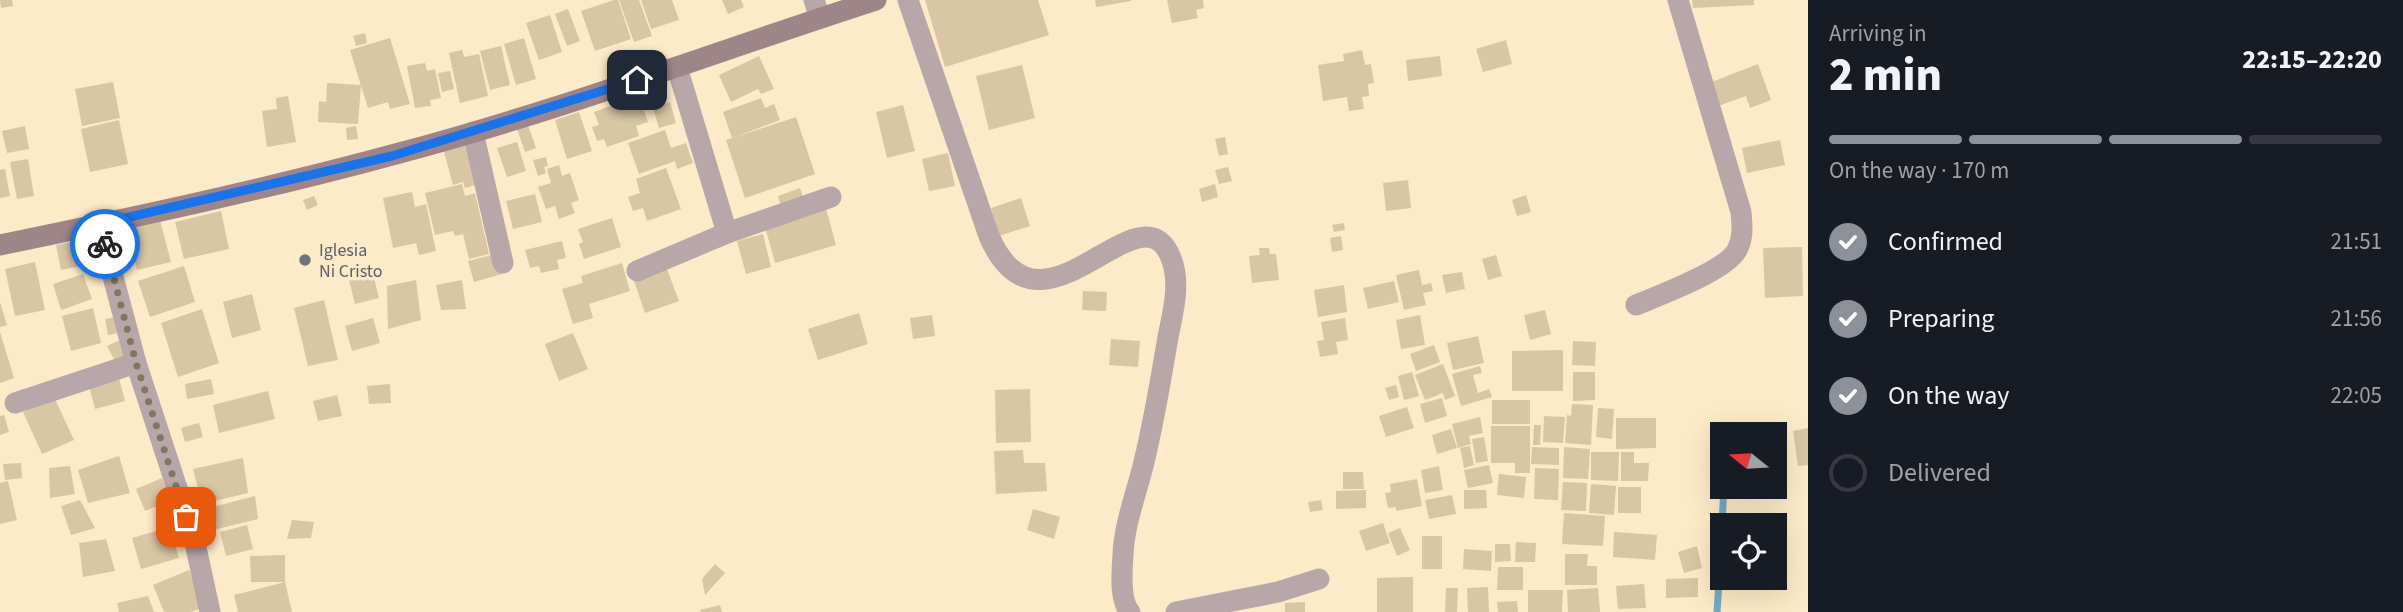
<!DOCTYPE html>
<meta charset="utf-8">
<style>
:root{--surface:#171b24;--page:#20242c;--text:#f1f3f6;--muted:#9ea1a6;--line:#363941;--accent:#8c9099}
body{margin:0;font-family:"Source Sans 3",sans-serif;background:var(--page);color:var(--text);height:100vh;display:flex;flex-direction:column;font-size:26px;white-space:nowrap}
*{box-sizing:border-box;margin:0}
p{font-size:23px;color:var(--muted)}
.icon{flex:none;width:38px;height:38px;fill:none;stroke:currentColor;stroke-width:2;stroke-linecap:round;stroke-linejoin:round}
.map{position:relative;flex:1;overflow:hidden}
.sheet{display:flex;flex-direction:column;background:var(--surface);width:595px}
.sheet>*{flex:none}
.needle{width:46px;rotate:288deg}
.tools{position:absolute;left:1710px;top:422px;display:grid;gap:14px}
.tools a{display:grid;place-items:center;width:77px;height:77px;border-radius:0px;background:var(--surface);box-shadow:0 7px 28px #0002;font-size:35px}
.pin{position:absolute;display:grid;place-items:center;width:60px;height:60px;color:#fff;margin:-30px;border-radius:14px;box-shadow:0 4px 10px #0006}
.courier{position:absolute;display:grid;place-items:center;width:70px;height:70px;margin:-35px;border:5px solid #1a73e8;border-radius:50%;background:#fff;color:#222;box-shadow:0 2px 9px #0007}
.headline em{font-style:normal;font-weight:800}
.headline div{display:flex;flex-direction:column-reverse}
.headline{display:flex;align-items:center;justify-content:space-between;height:119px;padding:0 21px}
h1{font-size:46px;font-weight:800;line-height:52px}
.bar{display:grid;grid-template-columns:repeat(4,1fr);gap:10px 7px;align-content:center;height:84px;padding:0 21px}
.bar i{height:9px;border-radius:5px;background:var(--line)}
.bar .current{background:var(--accent)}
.bar p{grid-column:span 4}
ol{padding:0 21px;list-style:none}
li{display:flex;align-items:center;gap:21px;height:77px}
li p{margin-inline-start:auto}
li .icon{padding:7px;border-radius:50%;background:var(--accent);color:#fff;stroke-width:4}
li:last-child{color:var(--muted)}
li i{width:38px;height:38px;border:4px solid var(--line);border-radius:50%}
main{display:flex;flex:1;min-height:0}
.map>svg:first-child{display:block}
</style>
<main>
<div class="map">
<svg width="1808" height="612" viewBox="0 0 1808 612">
<rect width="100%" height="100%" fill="#fceac8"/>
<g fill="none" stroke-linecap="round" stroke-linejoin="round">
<g stroke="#75a9be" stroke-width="7">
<path d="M1722,525L1724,486"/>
<path d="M1717,612L1722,536"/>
</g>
</g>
<g fill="#d8c6a5">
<path d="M0,0H12L13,6L1,8Z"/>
<path d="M614,0H618L631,39L595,51L581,11Z"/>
<path d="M619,0H639L652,36L634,42Z"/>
<path d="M641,0H672L679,20L651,29Z"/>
<path d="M722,0H741L744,7L728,14Z"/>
<path d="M925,0H1038L1049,35L945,67Z"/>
<path d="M1095,0H1131V1L1096,7Z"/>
<path d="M1167,0H1203L1204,8L1196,10L1198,18L1172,23Z"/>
<path d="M1692,0H1754V5L1693,8Z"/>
<path d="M568,9L580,41L567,46L555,14Z"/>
<path d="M550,15L562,52L539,60L526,23Z"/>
<path d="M365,33L367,43L356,46L353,36Z"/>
<path d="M390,38L410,104L390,109L388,102L368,108L350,50Z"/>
<path d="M524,38L536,79L516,85L504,44Z"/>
<path d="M1506,40L1512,64L1483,72L1476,49Z"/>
<path d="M501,46L510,85L490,90L480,51Z"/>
<path d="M462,50L464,57L479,54L488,96L460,103L449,53Z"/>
<path d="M1362,50L1365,65L1371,64L1374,83L1368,84L1369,96L1362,97L1364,109L1349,111L1347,97L1323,101L1318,65L1344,61L1343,54Z"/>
<path d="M759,56L774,89L761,94L758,89L731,102L719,75Z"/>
<path d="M1440,56L1442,76L1408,81L1406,60Z"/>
<path d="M425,63L427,71L435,69L441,98L430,100L431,106L415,108L407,66Z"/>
<path d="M1758,64L1771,100L1750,108L1746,96L1718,106L1709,83Z"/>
<path d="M1022,65L1035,118L989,130L976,76Z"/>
<path d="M450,71L454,89L442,92L438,73Z"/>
<path d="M113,82L120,118L82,126L75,89Z"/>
<path d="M327,83L361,85L358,124L318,122L319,101L326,102Z"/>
<path d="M288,96L296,142L267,147L262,111L277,109L276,98Z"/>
<path d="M639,96L648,122L636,126L639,136L607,147L604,139L597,141L592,127L599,125L594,112Z"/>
<path d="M761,98L765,108L774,104L780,120L732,138L723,112Z"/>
<path d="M670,102L676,123L659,128L653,108Z"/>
<path d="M903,105L915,151L887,158L876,112Z"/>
<path d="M579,112L592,151L567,159L555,120Z"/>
<path d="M796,117L815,174L745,198L726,140Z"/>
<path d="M119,120L128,164L90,172L81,129Z"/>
<path d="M528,125L536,148L525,152L517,129Z"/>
<path d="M25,126L29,149L7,153L2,131Z"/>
<path d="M356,126L358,139L347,140L346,128Z"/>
<path d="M665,130L671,148L686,143L693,163L677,169L675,161L639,174L628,143Z"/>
<path d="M1225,137L1228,154L1219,156L1215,139Z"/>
<path d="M471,140L483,183L465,188L463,182L453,185L443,148Z"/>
<path d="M1780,140L1785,165L1747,173L1742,148Z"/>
<path d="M517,142L526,171L507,177L497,148Z"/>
<path d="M948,153L955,186L929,191L922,159Z"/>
<path d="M546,157L548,166L544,167L546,173L538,176L533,160Z"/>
<path d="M28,159L34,196L17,199L10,162Z"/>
<path d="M559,165L562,176L570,173L579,200L571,203L575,213L559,219L555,206L546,209L538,187L551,183L547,169Z"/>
<path d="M1228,167L1232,181L1219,184L1215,170Z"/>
<path d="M666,168L681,209L647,221L643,208L633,211L628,197L640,193L636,179Z"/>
<path d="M5,169L10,196L0,198V170Z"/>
<path d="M1408,180L1411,208L1386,211L1383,183Z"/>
<path d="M462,184L465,196L475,193L489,254L469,259L463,234L455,236L453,231L435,235L425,193Z"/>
<path d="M1215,184L1218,197L1202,202L1199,189Z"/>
<path d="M800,188L804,200L781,207L778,196Z"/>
<path d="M412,192L415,207L426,204L436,251L419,255L416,243L393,248L383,198Z"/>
<path d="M535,194L542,222L513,229L506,201Z"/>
<path d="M1526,195L1531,212L1517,216L1512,200Z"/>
<path d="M314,196L318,205L307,210L303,200Z"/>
<path d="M1021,198L1030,226L999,236L991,208Z"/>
<path d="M825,205L836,245L775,263L764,223Z"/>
<path d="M221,211L229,249L184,259L175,222Z"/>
<path d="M612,218L621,247L584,259L579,244L583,242L578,229Z"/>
<path d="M160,220L171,262L137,270L126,228Z"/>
<path d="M1344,223L1345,230L1334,232L1332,225Z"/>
<path d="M763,234L771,267L746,274L737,241Z"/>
<path d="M1341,236L1343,250L1332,252L1330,238Z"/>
<path d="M85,239L90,264L61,270L56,245Z"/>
<path d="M562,241L566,258L557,260L559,269L541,273L539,266L530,268L525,250Z"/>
<path d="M1802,247L1803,296L1765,298L1763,248Z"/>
<path d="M1259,248H1269L1270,254H1276L1279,280L1252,283L1249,256L1260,255Z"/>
<path d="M496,254L502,274L474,282L468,261Z"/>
<path d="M1496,255L1502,276L1488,280L1482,259Z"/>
<path d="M35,262L45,310L15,316L5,269Z"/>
<path d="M622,263L630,291L589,304L593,318L573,324L562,289L583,283L581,276Z"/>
<path d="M184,266L195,302L150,317L138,281Z"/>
<path d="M667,269L679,301L645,313L634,281Z"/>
<path d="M1419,270L1422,285L1431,283L1433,291L1423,293L1426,305L1404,310L1396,275Z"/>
<path d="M1462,272L1465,289L1446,293L1442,275Z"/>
<path d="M83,274L92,299L61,310L53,284Z"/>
<path d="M373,274L379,298L355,304L349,280Z"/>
<path d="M416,280L421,320L388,329L387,286Z"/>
<path d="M462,280L466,309L441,310L436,285Z"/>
<path d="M1394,281L1399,302L1368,309L1363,288Z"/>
<path d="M1344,285L1347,312L1318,317L1314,290Z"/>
<path d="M1083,291L1107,292L1106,311L1082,310Z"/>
<path d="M252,294L261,330L232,338L223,302Z"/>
<path d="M324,300L338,360L308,366L294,308Z"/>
<path d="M0,302L7,325L0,327Z"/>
<path d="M93,308L101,343L71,351L62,316Z"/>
<path d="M202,309L219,363L178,377L161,323Z"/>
<path d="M1545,310L1551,334L1530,340L1524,315Z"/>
<path d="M859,313L868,344L818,360L808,329Z"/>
<path d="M932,315L935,336L913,339L910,318Z"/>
<path d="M1420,315L1425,345L1401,349L1396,320Z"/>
<path d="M120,316L123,332L108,335L105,319Z"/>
<path d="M373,318L380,343L352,351L345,326Z"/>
<path d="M1345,318L1348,340L1336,342L1338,354L1320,357L1317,341L1324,340L1321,322Z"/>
<path d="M0,332L14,378L0,383Z"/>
<path d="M573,333L588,369L559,381L545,344Z"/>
<path d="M1478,336L1484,363L1453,370L1447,343Z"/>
<path d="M122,339L132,359L118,367L107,346Z"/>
<path d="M1111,339L1140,341L1138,367L1109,365Z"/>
<path d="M1573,341L1596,342L1595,366L1572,365Z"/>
<path d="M1434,345L1440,362L1416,371L1410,354Z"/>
<path d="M1563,350V391H1512V351Z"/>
<path d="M1443,364L1455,396L1445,400L1443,393L1425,400L1415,375Z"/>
<path d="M1480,366L1482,373L1473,375L1478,393L1489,389L1492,397L1461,406L1452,374Z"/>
<path d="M1412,372L1419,396L1404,400L1398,376Z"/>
<path d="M1573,372H1595V400L1573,401Z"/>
<path d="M119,378L125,401L95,409L89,386Z"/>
<path d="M211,379L214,394L187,399L185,384Z"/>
<path d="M390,384L391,403L369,404L367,386Z"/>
<path d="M1396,385L1399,397L1389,400L1385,388Z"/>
<path d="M1030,389L1031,442L996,443L995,390Z"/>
<path d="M268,391L275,419L219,433L213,405Z"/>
<path d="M337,395L342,416L318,421L313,401Z"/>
<path d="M54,397L74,440L42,454L23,412Z"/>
<path d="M1442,398L1447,416L1425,423L1420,404Z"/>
<rect x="1492" y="400" width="38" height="24"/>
<path d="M1572,404L1593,405L1591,445L1565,443L1567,415L1571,416Z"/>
<path d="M1407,407L1414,428L1386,437L1379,416Z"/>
<path d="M1598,408L1614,409L1612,439L1596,437Z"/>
<path d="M4,415L9,432L0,435V416Z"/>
<path d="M1544,416L1565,417L1563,443L1543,442Z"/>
<path d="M1480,417L1483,433L1469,436L1471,444L1458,448L1452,424Z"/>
<path d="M1616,418H1656V448L1616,449Z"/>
<path d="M199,423L203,437L185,442L181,428Z"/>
<path d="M1534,425H1541L1540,445H1533Z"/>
<path d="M1491,426H1530V473H1515V463H1491Z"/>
<path d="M1808,428V465L1798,466L1793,431Z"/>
<path d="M1451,429L1457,448L1437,454L1432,435Z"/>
<path d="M1484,437L1488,461L1476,463L1472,439Z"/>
<path d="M1470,446L1474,465L1464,468L1460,448Z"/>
<path d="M1532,447L1559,448V465L1531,464Z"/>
<path d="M1564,447L1590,449L1588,479L1563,478Z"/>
<path d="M1023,450L1024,463H1045L1047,491L996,494L994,451Z"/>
<path d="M1591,452H1619L1618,481L1591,480Z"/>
<path d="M1621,452H1634V463H1649L1648,481H1621Z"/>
<path d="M119,456L130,493L88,503L78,470Z"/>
<path d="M243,458L248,493L202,504L193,469Z"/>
<path d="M21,463L22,478L5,480L3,464Z"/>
<path d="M1489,465L1493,483L1468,488L1464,470Z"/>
<path d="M70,466L75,494L50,498L49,468Z"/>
<path d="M1439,466L1443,490L1425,493L1421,470Z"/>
<path d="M1535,468L1559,469L1558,500L1534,499Z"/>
<path d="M1343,472H1363L1364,489H1343Z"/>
<path d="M1499,474L1526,477L1524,498L1497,495Z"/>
<path d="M162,478L171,500L145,511L136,489Z"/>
<path d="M1417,479L1422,506L1396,511V507L1388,508L1385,493L1391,492L1390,484Z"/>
<path d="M8,481L17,520L0,524V483Z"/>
<path d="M1563,482L1587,483L1586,511L1561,510Z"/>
<path d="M1591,484L1616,486L1614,515L1589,513Z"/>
<rect x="1618" y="487" width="23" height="26"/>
<path d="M1366,490V508L1336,509V491Z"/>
<path d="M1464,490H1486L1487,508L1464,509Z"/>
<path d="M1452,495L1456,514L1429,519L1425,500Z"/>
<path d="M255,496L258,519L209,531L205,509Z"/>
<path d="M80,500L95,528L71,535L61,506Z"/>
<path d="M1321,500L1323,510L1310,512L1308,502Z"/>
<path d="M1033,509L1060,517L1054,539L1027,530Z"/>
<path d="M1564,513L1605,516L1603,546L1562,544Z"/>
<path d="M292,520L314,522L311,538L287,539Z"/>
<path d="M1383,523L1390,543L1366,551L1359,531Z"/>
<path d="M247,525L253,549L226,556L220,532Z"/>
<path d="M170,527L179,558L141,569L132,538Z"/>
<path d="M1400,528L1410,550L1397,556L1388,533Z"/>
<path d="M1614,532L1657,535L1655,560L1613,557Z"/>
<rect x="1422" y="536" width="20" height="33"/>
<path d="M106,539L115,571L83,577L79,543Z"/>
<path d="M1516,542L1536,543L1535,562H1515Z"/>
<path d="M1495,544H1510L1511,561L1495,562Z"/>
<path d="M1697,546L1702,568L1684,573L1678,552Z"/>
<path d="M1464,549L1492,551L1491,571L1463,569Z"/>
<path d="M1565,554H1588L1587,566H1597V585H1565Z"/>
<path d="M285,555V582H251L250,556Z"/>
<path d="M715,564L725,573L705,595L702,579Z"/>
<path d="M1498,567H1523V590H1497Z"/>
<path d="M189,570L204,607L191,612H164L153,585Z"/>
<path d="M1413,577V612H1377V578Z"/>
<path d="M1698,578V597L1666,598V579Z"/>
<path d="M285,582L292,612H238L234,595Z"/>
<path d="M1644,584L1646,608L1618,609L1616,586Z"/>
<path d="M1488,587L1489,612H1468L1467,588Z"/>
<path d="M1446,588H1458L1457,612H1445Z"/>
<path d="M1598,588L1600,612H1568L1567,590Z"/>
<path d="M1528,590H1563L1562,612H1528Z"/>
<path d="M148,596L154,612H119L117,603Z"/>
<path d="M1517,601L1518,612H1498L1497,602Z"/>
<path d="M1305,602V612H1285V603Z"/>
<path d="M720,605L722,612H701L700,610Z"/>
</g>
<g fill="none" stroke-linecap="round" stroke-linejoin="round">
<g stroke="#b9a6a8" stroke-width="21">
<path d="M814,0L820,18"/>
<path d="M908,0L989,236C1041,357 1140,179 1171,258C1181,283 1173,312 1168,337C1161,379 1154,421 1144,462C1137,492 1124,524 1123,555C1122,571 1119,600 1130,612"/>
<path d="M677,67L727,233"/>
<path d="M473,132L503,263"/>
<path d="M99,224L136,363L195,543L210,612"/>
<path d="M637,271L727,233L831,197"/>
<path d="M1636,305C1660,295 1726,271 1737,250C1744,237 1742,225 1741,212L1678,0"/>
<path d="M15,403L136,363"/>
<path d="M1176,612L1278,592L1319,579"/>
</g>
<path stroke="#9f8587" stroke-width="21" d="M0,245C131,218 263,190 392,155C556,112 715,52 876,0"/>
</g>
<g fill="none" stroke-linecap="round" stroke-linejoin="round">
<path stroke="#807661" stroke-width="7" stroke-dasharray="0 12.6" d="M105,244L136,363L186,517"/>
<path stroke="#1a73e8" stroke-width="9" d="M105,244L99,224L392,156L637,80"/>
</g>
<circle fill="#6b7280" stroke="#fceac8" stroke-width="2.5" cx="305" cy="260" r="7"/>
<g text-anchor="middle" stroke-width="7" stroke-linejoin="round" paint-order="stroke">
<g font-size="18" fill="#5b616d" stroke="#fceac8" text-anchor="start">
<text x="319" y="256">Iglesia<tspan x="319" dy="21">Ni Cristo</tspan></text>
</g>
</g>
</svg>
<div class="tools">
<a><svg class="needle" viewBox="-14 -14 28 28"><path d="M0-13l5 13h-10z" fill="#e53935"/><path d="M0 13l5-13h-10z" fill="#9ea1a6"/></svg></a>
<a><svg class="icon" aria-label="locate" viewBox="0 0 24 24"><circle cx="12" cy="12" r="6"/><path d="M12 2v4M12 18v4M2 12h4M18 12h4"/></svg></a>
</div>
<div class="pin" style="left:186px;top:517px;background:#ea580c"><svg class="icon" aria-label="bag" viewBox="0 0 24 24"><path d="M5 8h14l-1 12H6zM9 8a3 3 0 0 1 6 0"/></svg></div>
<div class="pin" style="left:637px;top:80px;background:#1f2937"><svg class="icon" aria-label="home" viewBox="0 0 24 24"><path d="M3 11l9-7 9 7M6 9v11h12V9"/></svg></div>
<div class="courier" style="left:105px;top:244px"><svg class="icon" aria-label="bike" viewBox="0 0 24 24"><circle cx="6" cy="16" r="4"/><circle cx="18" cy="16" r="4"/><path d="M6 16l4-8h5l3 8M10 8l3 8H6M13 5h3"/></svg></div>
</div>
<section class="sheet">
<div class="headline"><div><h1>2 min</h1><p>Arriving in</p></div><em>22:15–22:20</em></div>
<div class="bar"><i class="current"></i><i class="current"></i><i class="current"></i><i></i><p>On the way · 170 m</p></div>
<ol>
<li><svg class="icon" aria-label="check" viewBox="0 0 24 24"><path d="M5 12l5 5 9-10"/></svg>Confirmed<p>21:51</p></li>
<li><svg class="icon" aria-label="check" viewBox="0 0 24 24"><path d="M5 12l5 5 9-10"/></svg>Preparing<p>21:56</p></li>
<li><svg class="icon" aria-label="check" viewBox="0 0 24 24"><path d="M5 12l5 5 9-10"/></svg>On the way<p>22:05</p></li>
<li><i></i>Delivered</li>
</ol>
</section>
</main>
